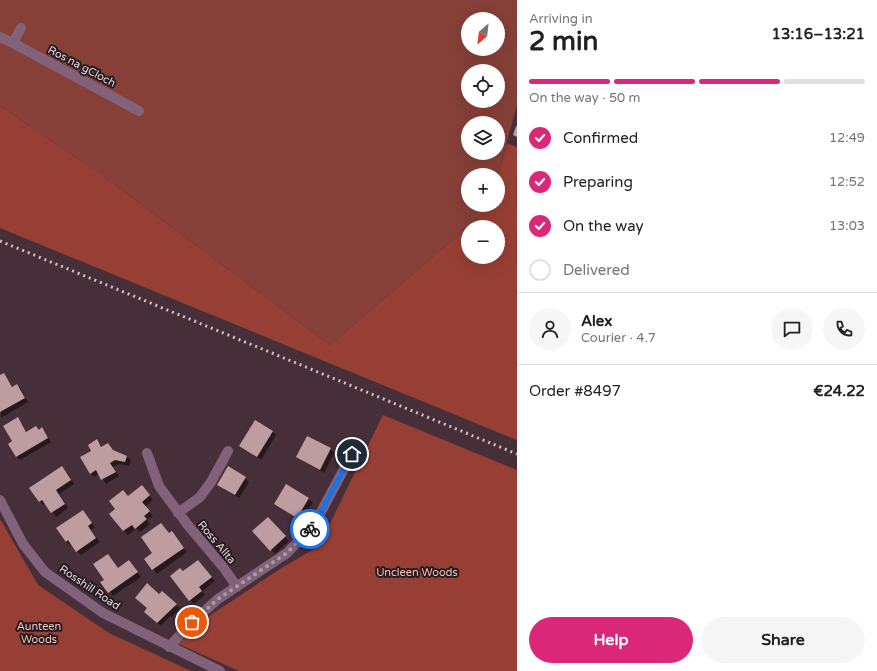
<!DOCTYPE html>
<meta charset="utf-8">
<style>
:root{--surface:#fff;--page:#f6f6f6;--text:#202124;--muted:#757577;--line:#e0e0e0;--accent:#db2777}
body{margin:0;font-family:"Varela Round",sans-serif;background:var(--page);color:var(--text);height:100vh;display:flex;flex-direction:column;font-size:15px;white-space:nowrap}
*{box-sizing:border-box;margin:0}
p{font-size:13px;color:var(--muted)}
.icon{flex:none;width:22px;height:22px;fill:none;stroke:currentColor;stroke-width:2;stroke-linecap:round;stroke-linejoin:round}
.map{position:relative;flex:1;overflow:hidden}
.drawer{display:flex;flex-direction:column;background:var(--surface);width:360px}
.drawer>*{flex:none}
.needle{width:26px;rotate:208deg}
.tools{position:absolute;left:461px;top:12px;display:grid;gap:8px}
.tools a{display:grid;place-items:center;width:44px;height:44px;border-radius:50%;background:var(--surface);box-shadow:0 4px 16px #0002;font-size:20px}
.pin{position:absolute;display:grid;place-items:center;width:34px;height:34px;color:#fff;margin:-17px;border:2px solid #fff;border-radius:50%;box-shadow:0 1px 4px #0007}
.courier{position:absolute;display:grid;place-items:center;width:40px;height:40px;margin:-20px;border:3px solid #1a73e8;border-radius:50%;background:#fff;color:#222;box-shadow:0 1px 5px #0007}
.head em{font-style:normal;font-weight:800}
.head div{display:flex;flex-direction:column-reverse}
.head{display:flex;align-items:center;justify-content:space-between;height:68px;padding:0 12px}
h1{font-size:26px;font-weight:800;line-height:30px}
.bar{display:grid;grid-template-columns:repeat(4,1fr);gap:6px 4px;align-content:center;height:48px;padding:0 12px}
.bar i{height:5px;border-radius:3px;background:var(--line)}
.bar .active{background:var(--accent)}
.bar p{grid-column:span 4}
.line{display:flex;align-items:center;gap:10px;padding:0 12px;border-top:1px solid var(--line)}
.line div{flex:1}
.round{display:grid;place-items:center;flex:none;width:42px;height:42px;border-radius:21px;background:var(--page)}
ol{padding:0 12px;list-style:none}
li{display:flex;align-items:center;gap:12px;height:44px}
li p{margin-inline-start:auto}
li .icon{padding:4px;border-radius:50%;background:var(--accent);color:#fff;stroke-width:4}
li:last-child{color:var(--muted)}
li i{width:22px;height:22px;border:2px solid var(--line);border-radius:50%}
.button{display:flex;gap:8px;margin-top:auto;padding:8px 12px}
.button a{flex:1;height:46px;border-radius:24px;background:var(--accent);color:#fff;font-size:16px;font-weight:800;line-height:46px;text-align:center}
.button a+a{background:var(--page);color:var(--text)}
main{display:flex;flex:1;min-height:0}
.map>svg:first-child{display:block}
</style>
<main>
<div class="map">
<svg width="517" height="671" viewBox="0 0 517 671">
<rect width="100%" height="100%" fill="#472f39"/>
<path fill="#864038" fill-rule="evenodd" d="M0,0H517V105L498,175H468V205H490L489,209L330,345L103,176L0,106ZM468,19H498V49H468ZM468,71H498V101H468ZM468,123H498V153H468Z"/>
<g fill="#973f35" fill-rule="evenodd">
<path d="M0,106L103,176L330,345L489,209L490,205H498V175L507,143L517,147V440L0,228ZM468,227H498V257H468Z"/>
<path d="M383,415L517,470V671H239L179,644L203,620L280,569L319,546Z"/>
<path d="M0,519L38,585L109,633L191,671H0Z"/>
</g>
<g fill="#0007">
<path d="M4,374L13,387L17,385L21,389L28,402L1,418L0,376Z"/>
<path d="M18,419L27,432L36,427L39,430L42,429L51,442L20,460L16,456L14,441Z"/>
<path d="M272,431L276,435L261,460L241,446Z"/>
<path d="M97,441L102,447L108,444L114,451L127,457L131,460L129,466L119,464L113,467L119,476L106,484L99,474L94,477L90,473L93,451Z"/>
<path d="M331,449L334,453L324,473L297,457Z"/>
<path d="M65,471L74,484L59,494L68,508L56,517L46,503L43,505L40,501Z"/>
<path d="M245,478L249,482L239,498L218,485Z"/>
<path d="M286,485L313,502L301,521L275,504Z"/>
<path d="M145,491L153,500L145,506L153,516L147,520L150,524L140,532L136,528L128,535L110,514L129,498Z"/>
<path d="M83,511L95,527L91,530L100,542L81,555L72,544L70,545L66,541Z"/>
<path d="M272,522L289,541L275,554L254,531Z"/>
<path d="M169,534L175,536L187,552L157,574L145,559L154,553Z"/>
<path d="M129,561L141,577L113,596L102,582Z"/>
<path d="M202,565L215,581L202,591L205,595L194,604L190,600Z"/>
<path d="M159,595L180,608L172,617L170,616L161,626L149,616L148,608Z"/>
</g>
<g fill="#bd9da0">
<path d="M516,126H517V137L513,135Z"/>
<path d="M4,373L12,387L17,384L25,398L0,412V375Z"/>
<path d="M18,417L26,432L36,426L39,430L42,427L48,438L16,457L8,444L12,441L3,426Z"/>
<path d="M255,420L273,431L257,457L239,446Z"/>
<path d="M307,436L331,448L320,470L296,457Z"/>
<path d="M97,439L101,447L108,443L113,450L127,456L125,462L115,460L110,463L116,472L101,480L96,470L90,474L80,457L91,451L88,445Z"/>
<path d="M62,466L71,480L56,490L65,504L51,513L42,500L39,502L29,488Z"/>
<path d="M228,466L246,477L235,495L217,485Z"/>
<path d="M286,484L309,498L297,518L274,504Z"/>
<path d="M142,485L150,495L142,502L150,511L144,516L147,519L135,529L132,525L123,531L109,514L115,509L109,501L123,490L128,496Z"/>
<path d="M83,510L92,523L88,526L96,538L76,552L68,540L66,542L56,528Z"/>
<path d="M268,517L286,536L270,551L252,531Z"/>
<path d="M161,523L169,533L172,531L184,548L152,570L144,559L152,553L141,537Z"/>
<path d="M108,554L118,568L129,560L138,572L108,593L100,582L104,580L93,564Z"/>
<path d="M198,560L212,577L199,587L202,591L189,601L170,576L180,568L183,571Z"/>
<path d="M147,583L159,594L162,591L177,604L157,623L144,612L147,608L135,598Z"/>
</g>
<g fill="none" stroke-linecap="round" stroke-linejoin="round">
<g stroke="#81627a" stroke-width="10">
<path d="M0,37L13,43L21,28"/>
<path d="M13,43L139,111"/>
<path d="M147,453L159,486L187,524L223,567L237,587"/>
<path d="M178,513L200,497L211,482L228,451"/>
<path d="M169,647L192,622L218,599L287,553L314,525L352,454"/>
</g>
<path stroke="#81627a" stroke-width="10" d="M0,500L23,544L45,572L103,613L220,671"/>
<path stroke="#d0bfc5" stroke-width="3" stroke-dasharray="2 4" stroke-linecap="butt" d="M0,241L517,454"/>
</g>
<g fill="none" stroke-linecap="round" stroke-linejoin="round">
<path stroke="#ae9ba2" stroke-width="4" stroke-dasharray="0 7.2" d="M192,622L218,599L287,553L310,529"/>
<path stroke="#1a73e8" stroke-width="5" d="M310,529L314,525L352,454"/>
</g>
<g text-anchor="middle" stroke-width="4" stroke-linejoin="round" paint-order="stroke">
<g font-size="11" fill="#e5d5db" stroke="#261b20">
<text transform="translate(82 66) rotate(28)" y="4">Ros na gCloch</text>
<text transform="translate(217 542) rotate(50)" y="4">Ross Allta</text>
<text transform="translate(90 587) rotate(34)" y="4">Rosshill Road</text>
</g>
<g font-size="11" fill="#f6c3bb" stroke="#261b20">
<text x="417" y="576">Uncleen Woods</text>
<text x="39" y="630">Aunteen<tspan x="39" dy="13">Woods</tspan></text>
</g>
</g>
</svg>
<div class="tools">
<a><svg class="needle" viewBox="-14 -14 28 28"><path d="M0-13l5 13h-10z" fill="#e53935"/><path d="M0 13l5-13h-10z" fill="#757577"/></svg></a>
<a><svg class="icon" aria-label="locate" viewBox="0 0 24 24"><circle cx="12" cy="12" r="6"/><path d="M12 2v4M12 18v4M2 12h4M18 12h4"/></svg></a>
<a><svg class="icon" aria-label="layers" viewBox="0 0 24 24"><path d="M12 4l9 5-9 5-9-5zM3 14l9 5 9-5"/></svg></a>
<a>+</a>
<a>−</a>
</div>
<div class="pin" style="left:192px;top:622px;background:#ea580c"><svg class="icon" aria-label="bag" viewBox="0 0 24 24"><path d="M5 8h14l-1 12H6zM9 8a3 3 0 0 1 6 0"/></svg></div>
<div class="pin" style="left:352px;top:454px;background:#1f2937"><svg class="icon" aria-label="home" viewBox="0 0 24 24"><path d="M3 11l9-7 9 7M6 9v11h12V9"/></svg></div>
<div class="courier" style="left:310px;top:529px"><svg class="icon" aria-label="bike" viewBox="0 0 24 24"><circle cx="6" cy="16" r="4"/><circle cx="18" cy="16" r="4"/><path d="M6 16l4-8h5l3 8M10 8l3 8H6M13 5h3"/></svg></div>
</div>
<section class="drawer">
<div class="head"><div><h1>2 min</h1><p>Arriving in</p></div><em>13:16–13:21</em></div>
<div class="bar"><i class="active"></i><i class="active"></i><i class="active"></i><i></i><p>On the way · 50 m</p></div>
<ol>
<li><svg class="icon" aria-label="check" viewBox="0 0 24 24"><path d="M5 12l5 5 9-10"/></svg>Confirmed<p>12:49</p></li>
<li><svg class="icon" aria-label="check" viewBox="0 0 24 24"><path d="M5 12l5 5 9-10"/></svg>Preparing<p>12:52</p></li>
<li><svg class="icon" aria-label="check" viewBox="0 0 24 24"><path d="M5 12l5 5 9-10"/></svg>On the way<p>13:03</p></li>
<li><i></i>Delivered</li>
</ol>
<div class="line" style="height:72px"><a class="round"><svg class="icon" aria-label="person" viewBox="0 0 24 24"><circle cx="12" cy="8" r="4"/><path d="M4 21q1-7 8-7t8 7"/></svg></a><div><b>Alex</b><p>Courier · 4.7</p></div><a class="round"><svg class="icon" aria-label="chat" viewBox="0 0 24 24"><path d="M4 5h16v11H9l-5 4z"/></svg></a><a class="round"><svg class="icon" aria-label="phone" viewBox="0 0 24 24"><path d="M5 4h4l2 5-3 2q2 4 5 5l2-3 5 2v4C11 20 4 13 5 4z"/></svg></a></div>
<div class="line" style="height:52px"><div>Order #8497</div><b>€24.22</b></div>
<div class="button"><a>Help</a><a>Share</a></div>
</section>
</main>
